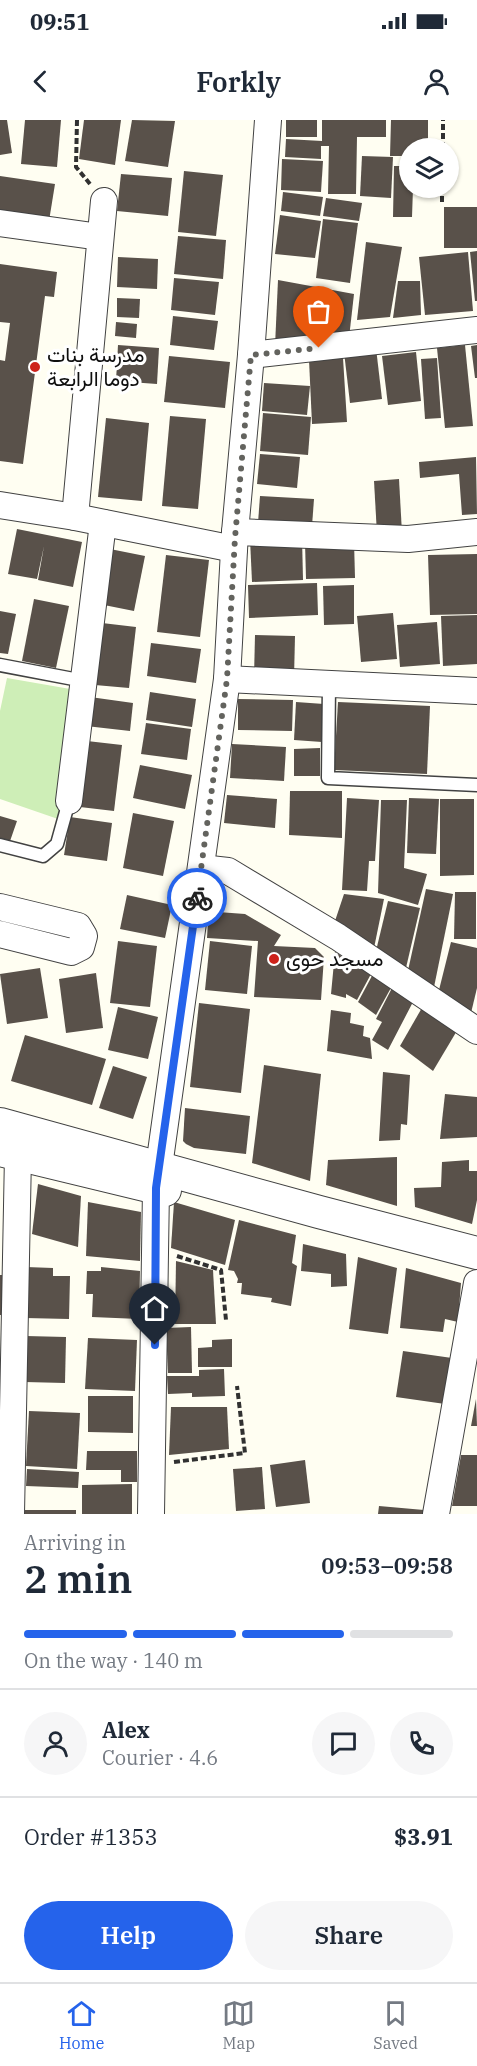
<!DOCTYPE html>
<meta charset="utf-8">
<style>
:root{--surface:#fff;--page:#f6f6f7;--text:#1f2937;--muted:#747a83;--line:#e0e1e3;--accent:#2563eb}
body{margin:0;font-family:"IBM Plex Serif",Vazirmatn,serif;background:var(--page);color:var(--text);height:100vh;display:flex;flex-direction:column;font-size:22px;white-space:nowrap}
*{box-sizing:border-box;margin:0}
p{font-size:20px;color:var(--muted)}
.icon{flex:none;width:33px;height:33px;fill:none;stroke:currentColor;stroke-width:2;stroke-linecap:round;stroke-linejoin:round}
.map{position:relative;height:1394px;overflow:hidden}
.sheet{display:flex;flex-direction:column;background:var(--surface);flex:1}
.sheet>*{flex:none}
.tools{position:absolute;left:399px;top:18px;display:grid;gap:12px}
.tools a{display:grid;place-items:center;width:60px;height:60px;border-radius:50%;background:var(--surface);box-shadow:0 2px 4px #0004;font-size:30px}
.pin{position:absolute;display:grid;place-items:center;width:51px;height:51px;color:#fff;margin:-62px -26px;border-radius:50% 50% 50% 0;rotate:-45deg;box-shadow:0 0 6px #0007}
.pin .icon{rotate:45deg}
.courier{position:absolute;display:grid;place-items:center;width:60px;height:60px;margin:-30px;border:4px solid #2563eb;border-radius:50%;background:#fff;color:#222;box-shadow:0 2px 8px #0007}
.summary em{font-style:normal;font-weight:600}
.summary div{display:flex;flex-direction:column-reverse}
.summary{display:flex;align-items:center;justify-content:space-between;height:102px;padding:0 24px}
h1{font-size:39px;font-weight:600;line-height:45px}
.bar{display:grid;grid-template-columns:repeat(4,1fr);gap:9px 6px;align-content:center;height:72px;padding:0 24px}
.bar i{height:8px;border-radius:4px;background:var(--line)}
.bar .on{background:var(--accent)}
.bar p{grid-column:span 4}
.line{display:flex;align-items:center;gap:15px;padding:0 24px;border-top:2px solid var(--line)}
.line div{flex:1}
.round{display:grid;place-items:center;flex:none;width:63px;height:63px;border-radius:32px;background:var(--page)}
.primary-button{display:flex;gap:12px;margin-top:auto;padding:12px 24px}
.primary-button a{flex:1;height:69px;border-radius:36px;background:var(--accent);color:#fff;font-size:24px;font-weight:600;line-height:69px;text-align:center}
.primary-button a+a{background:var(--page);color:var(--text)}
.status{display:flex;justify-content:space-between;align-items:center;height:42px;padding:0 30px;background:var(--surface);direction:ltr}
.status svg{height:16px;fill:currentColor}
header{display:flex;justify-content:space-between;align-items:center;height:78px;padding:0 24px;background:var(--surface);font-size:27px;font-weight:600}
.dock{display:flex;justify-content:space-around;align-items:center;height:84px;border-top:2px solid var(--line);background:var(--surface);font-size:16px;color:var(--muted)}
.dock a{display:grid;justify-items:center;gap:3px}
.dock .on{color:var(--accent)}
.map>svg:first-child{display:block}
</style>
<div class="status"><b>09:51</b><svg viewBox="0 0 49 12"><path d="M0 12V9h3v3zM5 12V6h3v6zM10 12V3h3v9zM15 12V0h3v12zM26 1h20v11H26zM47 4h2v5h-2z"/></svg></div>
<header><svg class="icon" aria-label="back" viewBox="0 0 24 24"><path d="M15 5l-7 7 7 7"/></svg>Forkly<svg class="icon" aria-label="person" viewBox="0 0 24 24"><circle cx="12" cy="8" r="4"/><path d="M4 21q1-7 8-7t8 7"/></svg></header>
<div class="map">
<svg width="477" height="1394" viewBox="0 0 477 1394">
<rect width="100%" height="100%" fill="#fffef2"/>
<path fill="#ceeeb7" d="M7,558L76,570L64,680L58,699L0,679V591Z"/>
<g fill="#59514a">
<path d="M0,0H7L12,33L0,35Z"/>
<path d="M25,0H61L57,47L21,44Z"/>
<path d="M84,0H121L115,45L79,39Z"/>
<path d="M132,0L175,1L168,47L125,41Z"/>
<rect x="286" y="0" width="31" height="17"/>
<path d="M322,0H386V17H357L356,74H328L329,26H321V39L285,37L286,19L322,21Z"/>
<path d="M391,0H428V28H410V36H390Z"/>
<path d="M362,36L393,37L391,78L360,76Z"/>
<path d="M282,39L323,41L321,72L281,70Z"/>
<path d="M394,46H410V68H413L412,97H393Z"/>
<path d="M184,51L223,55L216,116L178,112Z"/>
<path d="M121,54L172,58L168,96L117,91Z"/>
<path d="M0,56L55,64L49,101L0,93Z"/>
<path d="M283,72L323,77L320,96L281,91Z"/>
<path d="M326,78L362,83L359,101L323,96Z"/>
<rect x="444" y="87" width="33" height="41"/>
<path d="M280,95L321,101L315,138L275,134Z"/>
<path d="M323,99L358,103L350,163L316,158Z"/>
<path d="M178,116L226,120L223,159L174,154Z"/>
<path d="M366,122L402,127L390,197L357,200Z"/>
<path d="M477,131V181H475L470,132Z"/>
<path d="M468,132L473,191L425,195L419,137Z"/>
<path d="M118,137L158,139L157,169L117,167Z"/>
<path d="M0,144L57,152L54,177L45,176L23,344L0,341V240L5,241L10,203L0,202Z"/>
<path d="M174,158L219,162L215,195L171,190Z"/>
<path d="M278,160L354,174L349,218L275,226Z"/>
<path d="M398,161H420L421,195L393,198Z"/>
<path d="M117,178L140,179L139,198L117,197Z"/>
<path d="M173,196L218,201L214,230L170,225Z"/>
<path d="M116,202L137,204L136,218L115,216Z"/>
<path d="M118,225L159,228L157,264L116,261Z"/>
<path d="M465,225L473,306L445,308L437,228Z"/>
<path d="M477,225V258H475L471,226Z"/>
<path d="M376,228L382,279L350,283L344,232Z"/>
<path d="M416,232L421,281L388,285L382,236Z"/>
<path d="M169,236L230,242L225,288L164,282Z"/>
<path d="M343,238L347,302L312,304L309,240Z"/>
<path d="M437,238L441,298L425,299L421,239Z"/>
<path d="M264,263L310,266L307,295L262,291Z"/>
<path d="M263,293L311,297L308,335L260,331Z"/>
<path d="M170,296L206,299L198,389L162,386Z"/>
<path d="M106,298L149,303L142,381L98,377Z"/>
<path d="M260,334L300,337L297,368L257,364Z"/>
<path d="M476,337L477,394L462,395L459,354L420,358L419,342Z"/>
<path d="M399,359L402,413L377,414L374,361Z"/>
<path d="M260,376L314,379L312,406L258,403Z"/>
<path d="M17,409L82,422L73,467L38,460L44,426L37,459L8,454Z"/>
<path d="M302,417L303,460L252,462L250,419Z"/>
<path d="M354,421L355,458L306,459L305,422Z"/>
<path d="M110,429L145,436L134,491L99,484Z"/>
<path d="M477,434V494L430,495L428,435Z"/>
<path d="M166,435L209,440L200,517L157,512Z"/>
<path d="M317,463L318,495L249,498L248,465Z"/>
<path d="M354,465V504L324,505L323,466Z"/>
<path d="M34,479L69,486L56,548L22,541Z"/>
<path d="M0,491L16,494L8,534L0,533Z"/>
<path d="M393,493L397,539L361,542L357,496Z"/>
<path d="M477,495V544L443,546L441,496Z"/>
<path d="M437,502L440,544L400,547L397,505Z"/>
<path d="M102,503L136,507L129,568L95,565Z"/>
<path d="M255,515L295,516L294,558L254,557Z"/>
<path d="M151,523L201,529L196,563L147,556Z"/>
<path d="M150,572L196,579L192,607L146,600Z"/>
<path d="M90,577L133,583L130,611L86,606Z"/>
<path d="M238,579L293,580L292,611L238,610Z"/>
<path d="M296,582L324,584L322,622L294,620Z"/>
<path d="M338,582L430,586L427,654L334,650Z"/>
<path d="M146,603L191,609L187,640L141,634Z"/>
<path d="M87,621L122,625L114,691L80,687Z"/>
<path d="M232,624L286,627L284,661L230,658Z"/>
<path d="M320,628V656H294V629Z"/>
<path d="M140,645L192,655L185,689L133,678Z"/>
<path d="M290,671H342V718L289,715Z"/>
<path d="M227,675L277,679L275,708L224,703Z"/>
<path d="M347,678L379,680L375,741H369L367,771L342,770Z"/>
<path d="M409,678L439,679L436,734L407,733Z"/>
<path d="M440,679H474V755L440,756Z"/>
<path d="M381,680H407L404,748L427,754L418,785L378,773Z"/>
<path d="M133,693L174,701L163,756L123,748Z"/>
<path d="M0,696L17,701L9,724L0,721Z"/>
<path d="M70,697L112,703L107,741L64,735Z"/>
<path d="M426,769L453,774L433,872L407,855Z"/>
<path d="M455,772H476V819H454Z"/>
<path d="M344,774L384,779L373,833L333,807Z"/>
<path d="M127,775L172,785L165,818L120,809Z"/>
<path d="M205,775L221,776L218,792L245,794L281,815L274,826L315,828L324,837L321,880L254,877L258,821L207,818L208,802L204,791Z"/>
<path d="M388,781L420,788L405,852L375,835Z"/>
<path d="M118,821L157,826L150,887L110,883Z"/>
<path d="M210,821L252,826L247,874L205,870Z"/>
<path d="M451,822L477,828V868L471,893L438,874Z"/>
<path d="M335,832L371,854L357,880L346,874V878L331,874Z"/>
<path d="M40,848L48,898L7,904L0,854Z"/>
<path d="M96,853L103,908L66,913L59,859Z"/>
<path d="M373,854L392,866L376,895L358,882Z"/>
<path d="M392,868L414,880L388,930L372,920L382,902L376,899Z"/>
<path d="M199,883L250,889L241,973L190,967Z"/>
<path d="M423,886L458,909L433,951L400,926Z"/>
<path d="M118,887L158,897L148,939L108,930Z"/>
<path d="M331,890L351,893L350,903L364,906L363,916L370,918L372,939L327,931Z"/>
<path d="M25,915L106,939L92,985L11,961Z"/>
<path d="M264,945L321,954L310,1061L252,1043Z"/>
<path d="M113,946L147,957L133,999L99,988Z"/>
<path d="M383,952L410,955L407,1005L401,1004L400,1020L379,1021Z"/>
<path d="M445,974L477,977V1017L440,1019Z"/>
<path d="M185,988L250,996L246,1034L194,1028L186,1024L183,1021Z"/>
<path d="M397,1037V1086L326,1065L328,1040Z"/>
<path d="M469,1040V1051H477V1080L472,1104L415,1087L414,1068L441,1067L442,1042Z"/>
<path d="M38,1064L81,1076L78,1127L32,1114Z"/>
<path d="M88,1082L141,1092L140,1141L86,1136Z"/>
<path d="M174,1082L235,1100L225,1145L171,1128Z"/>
<path d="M239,1100L296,1115L292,1143L297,1146L291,1186L271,1182L272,1178L241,1174L242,1163H237L238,1159L234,1151L228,1150Z"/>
<path d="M303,1124L346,1134L347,1166L331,1167V1154L301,1151Z"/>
<path d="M358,1137L397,1148L388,1214L349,1209Z"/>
<path d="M176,1141L213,1150L216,1204H175Z"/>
<path d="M26,1147L53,1148V1156H70L69,1199L25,1198Z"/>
<path d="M101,1147L140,1151L139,1199L92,1197L93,1174H86L87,1151H101Z"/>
<path d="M406,1148L461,1163L458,1202L445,1199L443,1212L400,1208Z"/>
<path d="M0,1155H9L8,1195H0Z"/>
<path d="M191,1207L192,1253H168L166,1208Z"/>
<path d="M26,1216L66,1217L65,1263L25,1262Z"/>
<path d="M88,1218L137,1220L135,1271L85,1269Z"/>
<path d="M232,1219V1247H198V1228L212,1227V1220Z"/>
<path d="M403,1231L452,1238L445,1284L396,1277Z"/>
<path d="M224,1249L225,1276L192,1277V1273L168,1274L167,1256H199V1250Z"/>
<path d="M88,1276H133V1313L88,1312Z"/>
<path d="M476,1279L477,1306H471Z"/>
<path d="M171,1287H227L229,1329L169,1335Z"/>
<path d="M29,1291L80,1293L77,1349L26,1346Z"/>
<path d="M87,1331H137V1362H121V1350H86Z"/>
<path d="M461,1335H477V1386H452Z"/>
<path d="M305,1340L310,1383L276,1387L270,1345Z"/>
<path d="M262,1347L265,1389L236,1391L233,1349Z"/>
<path d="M27,1349L79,1352L78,1368L26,1366Z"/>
<path d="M132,1364V1394H82V1365Z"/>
<path d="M379,1386L424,1390L423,1394H378Z"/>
<rect x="25" y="1390" width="51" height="4"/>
</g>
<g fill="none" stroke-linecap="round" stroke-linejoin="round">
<g stroke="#424242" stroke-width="15">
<g id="service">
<path d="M0,545L84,561"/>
<path d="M329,564L328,658L477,665"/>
<path d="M0,725L43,736L57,724L69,681"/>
</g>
</g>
<g stroke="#424242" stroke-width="28">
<g id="minor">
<path d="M0,103L100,117"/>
<path d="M251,235L477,210"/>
<path d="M0,385L75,397L234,429"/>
<path d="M75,397L104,81"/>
<path d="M235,412L408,419L477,412"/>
<path d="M227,559L477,571"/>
<path d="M69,681L103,403"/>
<path d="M201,748L228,751L338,817L477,911"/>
<path d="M0,787L78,806L84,816L81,827L71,832L0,814"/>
<path d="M11,1394L18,1035"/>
<path d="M151,1394L156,1068L227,559L235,412L251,235L268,0"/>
<path d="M436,1394L477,1163"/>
</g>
</g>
<g stroke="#424242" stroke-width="34">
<g id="tertiary">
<path d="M0,1004L319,1092L477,1133"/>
<path d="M0,1030L165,1070"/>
</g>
</g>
<g stroke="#313131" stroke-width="4" stroke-dasharray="6 3" stroke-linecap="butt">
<path d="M77,0L76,47L90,64"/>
<path d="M443,28V0"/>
<path d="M442,82V68"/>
<path d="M177,1136L221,1150L226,1200"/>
<path d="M174,1342L245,1333L237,1266"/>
</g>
<use href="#service" stroke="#fff" stroke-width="12"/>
<use href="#minor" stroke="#fff" stroke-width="26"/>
<use href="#tertiary" stroke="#fff" stroke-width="32"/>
</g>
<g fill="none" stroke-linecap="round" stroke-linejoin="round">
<path stroke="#63635e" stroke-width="6" stroke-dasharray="0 10.8" d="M197,778L227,559L235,418L251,235L319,228"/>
<path stroke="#2563eb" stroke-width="8" d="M155,1225L156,1068L197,778"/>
</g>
<g fill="#cd221a" stroke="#fff" stroke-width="2">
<circle cx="35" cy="247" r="6"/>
<circle cx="274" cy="839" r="6"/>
</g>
<g text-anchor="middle" stroke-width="6" stroke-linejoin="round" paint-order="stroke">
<g font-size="21" fill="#0f0f0f" stroke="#fff" text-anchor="start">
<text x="47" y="242">مدرسة بنات<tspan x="47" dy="24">دوما الرابعة</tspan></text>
<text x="286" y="846">مسجد حوى</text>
</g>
</g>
</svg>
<div class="tools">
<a><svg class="icon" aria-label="layers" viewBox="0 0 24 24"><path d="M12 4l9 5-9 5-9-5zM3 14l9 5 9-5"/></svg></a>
</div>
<div class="pin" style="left:319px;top:228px;background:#ea580c"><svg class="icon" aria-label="bag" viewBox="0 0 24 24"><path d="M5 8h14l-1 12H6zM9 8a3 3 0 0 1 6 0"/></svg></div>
<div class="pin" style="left:155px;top:1225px;background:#1f2937"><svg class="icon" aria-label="home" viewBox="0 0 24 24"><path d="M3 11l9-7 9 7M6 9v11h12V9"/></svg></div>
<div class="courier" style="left:197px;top:778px"><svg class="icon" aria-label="bike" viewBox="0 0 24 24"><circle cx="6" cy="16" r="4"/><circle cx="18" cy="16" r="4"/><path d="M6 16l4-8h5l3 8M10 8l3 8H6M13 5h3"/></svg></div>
</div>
<section class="sheet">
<div class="summary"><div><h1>2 min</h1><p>Arriving in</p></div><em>09:53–09:58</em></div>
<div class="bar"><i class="on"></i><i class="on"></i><i class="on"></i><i></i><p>On the way · 140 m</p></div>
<div class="line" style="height:108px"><a class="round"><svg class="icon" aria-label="person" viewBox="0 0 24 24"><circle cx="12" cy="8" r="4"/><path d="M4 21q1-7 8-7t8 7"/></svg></a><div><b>Alex</b><p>Courier · 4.6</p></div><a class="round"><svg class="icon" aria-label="chat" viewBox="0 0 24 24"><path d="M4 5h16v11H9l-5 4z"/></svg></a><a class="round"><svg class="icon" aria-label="phone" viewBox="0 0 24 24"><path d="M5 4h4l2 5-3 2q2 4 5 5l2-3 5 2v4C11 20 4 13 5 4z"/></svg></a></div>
<div class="line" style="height:78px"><div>Order #1353</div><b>$3.91</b></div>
<div class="primary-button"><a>Help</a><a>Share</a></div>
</section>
<nav class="dock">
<a class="on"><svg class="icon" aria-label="home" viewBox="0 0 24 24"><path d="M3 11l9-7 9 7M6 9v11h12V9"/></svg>Home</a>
<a><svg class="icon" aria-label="map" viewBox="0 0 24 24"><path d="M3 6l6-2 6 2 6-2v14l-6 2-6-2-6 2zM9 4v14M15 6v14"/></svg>Map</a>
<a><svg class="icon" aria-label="saved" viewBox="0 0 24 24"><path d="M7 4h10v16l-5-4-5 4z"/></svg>Saved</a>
</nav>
